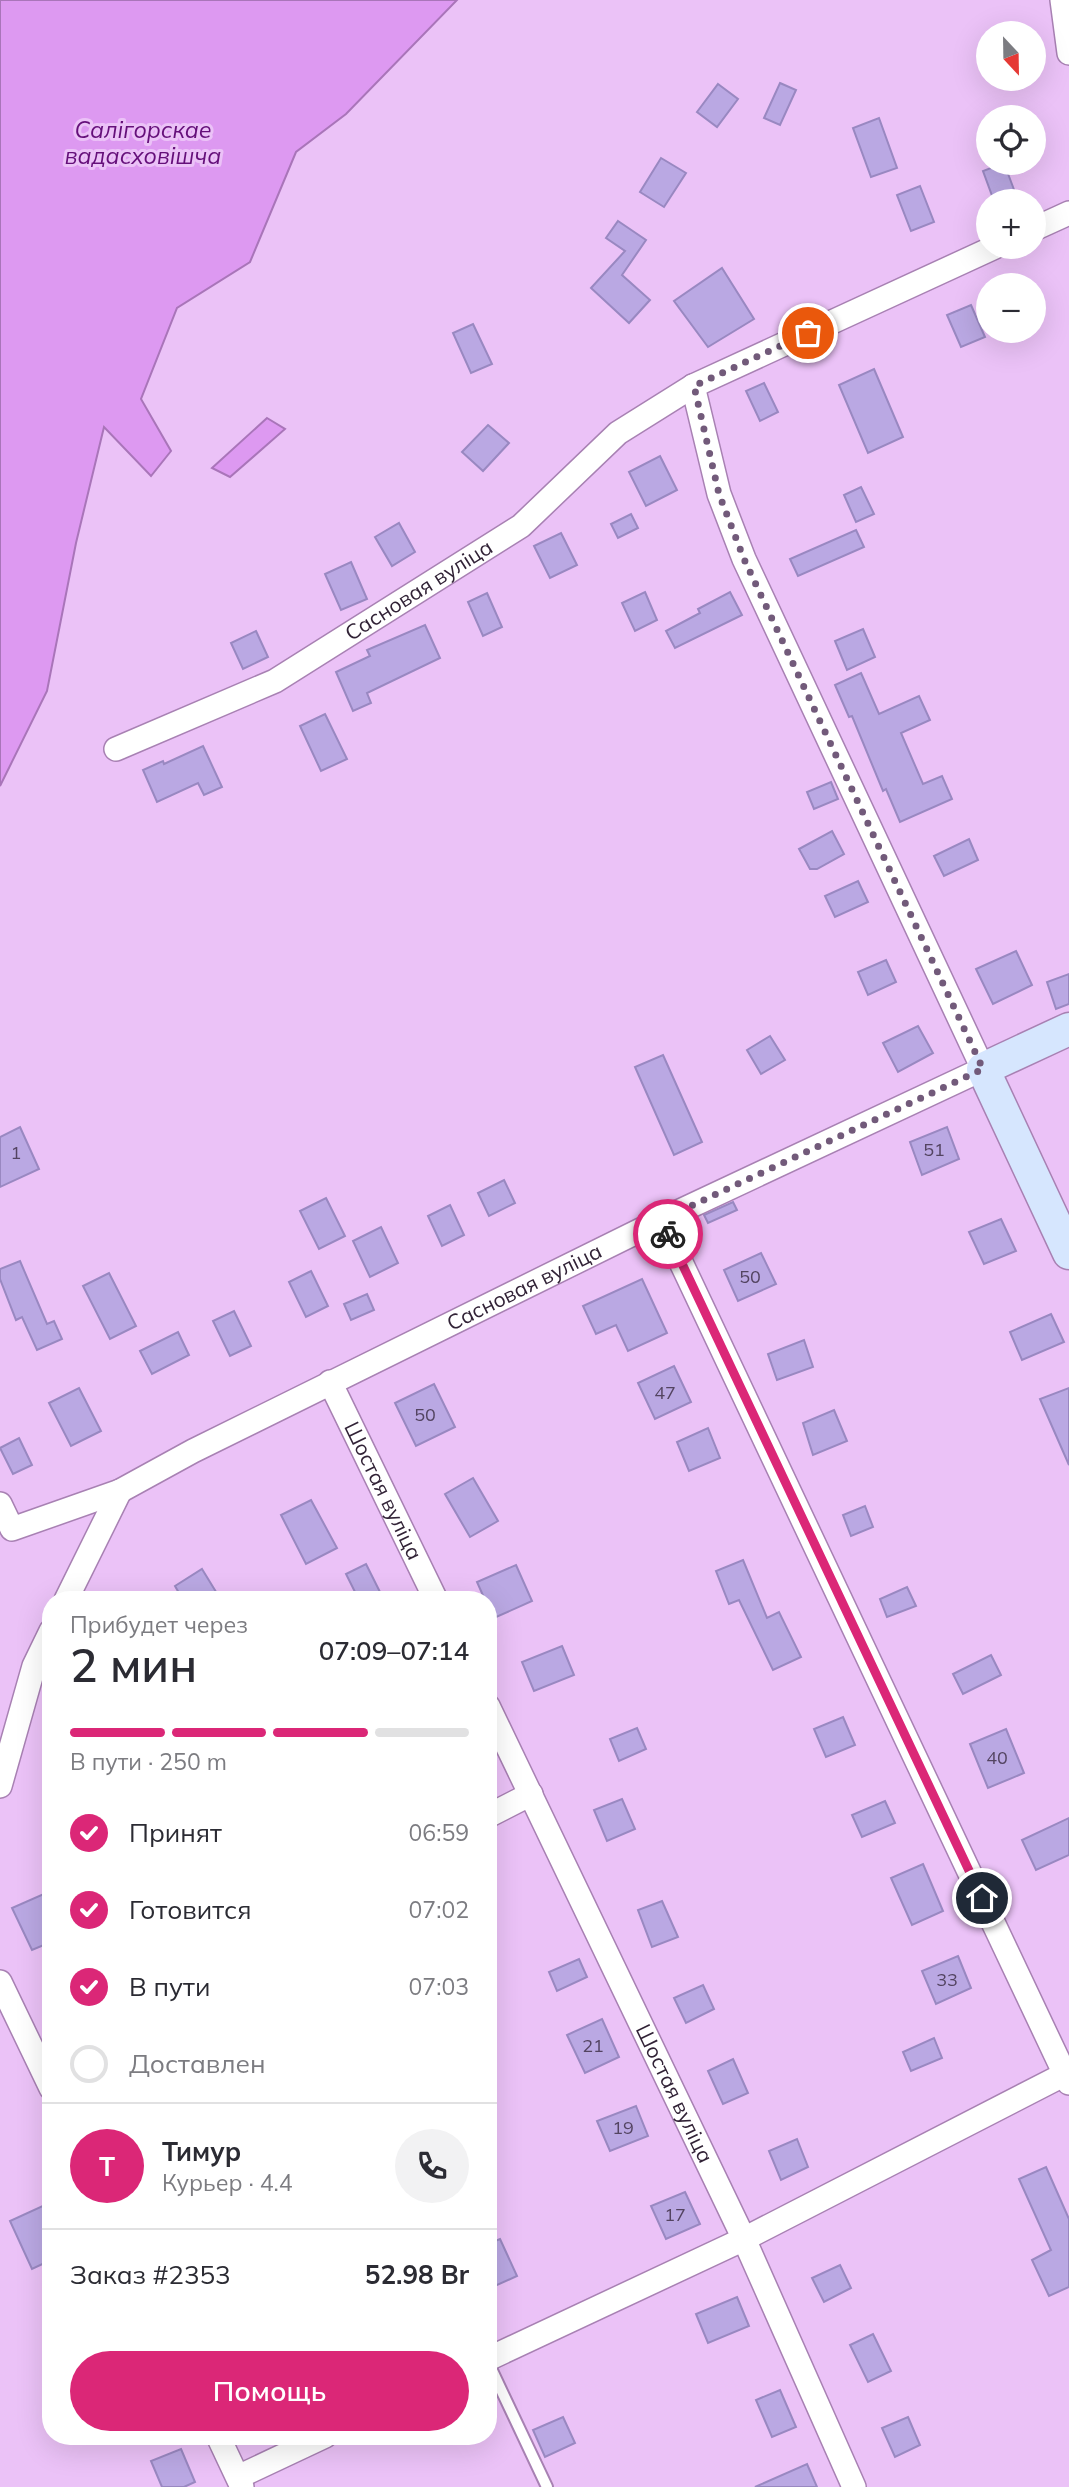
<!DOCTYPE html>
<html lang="ru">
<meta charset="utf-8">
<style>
:root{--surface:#fff;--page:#f2f2f3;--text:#2b2b33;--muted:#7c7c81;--line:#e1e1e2;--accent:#db2777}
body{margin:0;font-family:Mulish,sans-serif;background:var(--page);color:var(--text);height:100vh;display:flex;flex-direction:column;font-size:26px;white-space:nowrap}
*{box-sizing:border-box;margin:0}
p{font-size:23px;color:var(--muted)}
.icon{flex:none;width:38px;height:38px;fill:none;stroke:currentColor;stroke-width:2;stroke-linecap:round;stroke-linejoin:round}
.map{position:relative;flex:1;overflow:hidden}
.drawer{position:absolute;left:42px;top:1591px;width:455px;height:854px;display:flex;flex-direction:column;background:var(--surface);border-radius:28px;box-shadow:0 7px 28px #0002}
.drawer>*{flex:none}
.needle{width:46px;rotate:158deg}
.controls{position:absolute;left:976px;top:21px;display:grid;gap:14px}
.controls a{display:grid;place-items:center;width:70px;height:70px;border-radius:50%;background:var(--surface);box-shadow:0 7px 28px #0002;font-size:35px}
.pin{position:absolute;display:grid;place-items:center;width:60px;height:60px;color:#fff;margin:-30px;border:4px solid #fff;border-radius:50%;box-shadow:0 2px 7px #0007}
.courier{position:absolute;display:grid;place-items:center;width:70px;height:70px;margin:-35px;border:5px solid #db2777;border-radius:50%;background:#fff;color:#222;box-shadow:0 2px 9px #0007}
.headline em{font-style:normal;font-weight:600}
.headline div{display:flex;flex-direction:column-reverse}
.headline{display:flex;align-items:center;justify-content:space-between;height:119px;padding:0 28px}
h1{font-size:46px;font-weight:600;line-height:52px}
.bar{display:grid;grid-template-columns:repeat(4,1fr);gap:10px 7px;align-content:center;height:84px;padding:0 28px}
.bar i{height:9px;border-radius:5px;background:var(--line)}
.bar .active{background:var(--accent)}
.bar p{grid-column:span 4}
.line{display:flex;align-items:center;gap:18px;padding:0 28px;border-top:2px solid var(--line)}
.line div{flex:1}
.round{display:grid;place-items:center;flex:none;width:74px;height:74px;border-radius:37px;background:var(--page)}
ol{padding:0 28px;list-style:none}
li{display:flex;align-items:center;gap:21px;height:77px}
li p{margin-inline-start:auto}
li .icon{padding:7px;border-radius:50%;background:var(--accent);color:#fff;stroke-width:4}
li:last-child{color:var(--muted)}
li i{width:38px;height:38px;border:4px solid var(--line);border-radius:50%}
.action{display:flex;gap:14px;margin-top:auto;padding:14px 28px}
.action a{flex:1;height:80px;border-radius:42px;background:var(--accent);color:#fff;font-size:28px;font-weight:600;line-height:80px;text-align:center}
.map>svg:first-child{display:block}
</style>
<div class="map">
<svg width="1069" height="2487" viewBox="0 0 1069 2487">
<rect width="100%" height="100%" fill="#ebc2f7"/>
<g fill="#dd99f1" stroke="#a975b9" stroke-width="2">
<path d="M0,0H457L346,114L296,152L250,262L177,308L141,399L171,451L151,476L104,427L76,543L47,691L0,786Z"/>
<path d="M267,418L285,429L230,477L212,468Z"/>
</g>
<g fill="#baa8e3" stroke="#9988c1" stroke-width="2">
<path d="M780,83L796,90L780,125L764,118Z"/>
<path d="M718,84L738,99L717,127L697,112Z"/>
<path d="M879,118L897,168L871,177L853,128Z"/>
<path d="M661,158L686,173L664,207L640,192Z"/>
<path d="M1004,163L1016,195L994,201L983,171Z"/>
<path d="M920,186L934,222L911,231L897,195Z"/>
<path d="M618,221L646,240L622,275L650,300L629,323L591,288L625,251L606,238Z"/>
<path d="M722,268L754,319L708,347L674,301Z"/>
<path d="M971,305L985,337L961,347L947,315Z"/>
<path d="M473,324L492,364L471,373L453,333Z"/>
<path d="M874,369L903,437L868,453L839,385Z"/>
<path d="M764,383L778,412L760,421L746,391Z"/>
<path d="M488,425L509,443L483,471L462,452Z"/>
<path d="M660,456L677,490L646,506L629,472Z"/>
<path d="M861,487L874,514L856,522L844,495Z"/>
<path d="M631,514L638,528L618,538L611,524Z"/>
<path d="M399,523L415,552L392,566L375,537Z"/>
<path d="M856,530L864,547L798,576L790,559Z"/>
<path d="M561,533L577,565L550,578L534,546Z"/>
<path d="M351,562L367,599L341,610L325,574Z"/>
<path d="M645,592L657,620L635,631L622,603Z"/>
<path d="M730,592L742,615L675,648L666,631L700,613L698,609Z"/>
<path d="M487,593L502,627L483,636L468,602Z"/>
<path d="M425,625L440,658L367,693L371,703L353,711L336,672L370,656L367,650Z"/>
<path d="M863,629L875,657L847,670L835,641Z"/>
<path d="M256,631L268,657L243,669L231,643Z"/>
<path d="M861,673L879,714L919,696L930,720L901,733L923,784L942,776L952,799L900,822L886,789L883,791L852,716L849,717L835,685Z"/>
<path d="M325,714L347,759L321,771L300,726Z"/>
<path d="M203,746L222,787L204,795L198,783L157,802L143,770L163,761L164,764Z"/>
<path d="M831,782L838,799L814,809L807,792Z"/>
<path d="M832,831L844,854L817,869H810L799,849Z"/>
<path d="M969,839L978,860L944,876L934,856Z"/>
<path d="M858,881L868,902L835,917L825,896Z"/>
<path d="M1016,951L1032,985L993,1004L976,969Z"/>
<path d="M886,960L896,982L868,995L858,972Z"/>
<path d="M1069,974V1004L1056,1009L1047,982Z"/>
<path d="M918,1026L933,1053L898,1072L883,1043Z"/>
<path d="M770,1036L785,1060L761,1074L747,1050Z"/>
<path d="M663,1055L702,1142L674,1155L635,1067Z"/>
<path d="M20,1127L39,1169L0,1187V1137Z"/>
<path d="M947,1127L959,1159L922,1175L910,1142Z"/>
<path d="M504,1180L515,1203L489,1216L478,1193Z"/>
<path d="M326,1198L345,1236L319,1249L300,1211Z"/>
<path d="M733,1202L737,1210L708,1223L704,1215Z"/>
<path d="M450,1205L464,1235L442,1246L428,1216Z"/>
<path d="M1001,1219L1016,1251L984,1264L969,1232Z"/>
<path d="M381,1227L398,1263L370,1277L353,1241Z"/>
<path d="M761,1253L776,1284L738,1301L724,1270Z"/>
<path d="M20,1261L47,1324L54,1321L62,1339L37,1350L22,1317L16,1320L0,1279V1269Z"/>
<path d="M311,1271L328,1306L306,1317L289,1282Z"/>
<path d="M109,1273L136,1326L110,1339L83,1286Z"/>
<path d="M642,1279L667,1333L628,1351L616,1325L596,1334L583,1306Z"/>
<path d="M367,1294L374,1310L351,1320L344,1304Z"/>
<path d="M234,1311L251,1346L230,1356L213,1321Z"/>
<path d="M1051,1314L1064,1342L1022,1360L1010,1332Z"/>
<path d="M178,1332L189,1355L152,1374L140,1351Z"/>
<path d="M804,1340L813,1367L777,1380L768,1354Z"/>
<path d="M674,1366L691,1402L655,1419L638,1383Z"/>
<path d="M434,1384L455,1427L416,1446L395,1403Z"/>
<path d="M79,1388L101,1431L71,1446L49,1403Z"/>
<path d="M1069,1388V1465L1040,1399Z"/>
<path d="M834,1410L847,1441L813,1455L803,1423Z"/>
<path d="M708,1428L720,1458L689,1471L677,1442Z"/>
<path d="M19,1438L32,1465L13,1474L0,1448Z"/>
<path d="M473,1478L498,1521L470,1537L445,1494Z"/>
<path d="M311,1500L337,1548L306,1564L281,1515Z"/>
<path d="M865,1506L873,1527L851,1536L843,1515Z"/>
<path d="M743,1560L767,1618L779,1612L801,1657L773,1670L739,1600L729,1604L716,1571Z"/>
<path d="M366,1564L384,1600H359L346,1574Z"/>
<path d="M516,1565L532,1601L494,1618L488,1606V1600H485L477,1582Z"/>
<path d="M202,1569L221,1600H183L175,1586Z"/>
<path d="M907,1587L916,1606L887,1617L880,1599Z"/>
<path d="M562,1646L574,1675L534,1691L522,1662Z"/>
<path d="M991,1655L1001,1675L963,1694L953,1674Z"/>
<path d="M843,1717L855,1745L826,1757L814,1729Z"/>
<path d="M637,1728L646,1749L619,1761L610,1739Z"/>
<path d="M1006,1729L1024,1773L988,1788L970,1744Z"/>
<path d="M622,1799L635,1829L607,1841L594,1810Z"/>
<path d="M885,1801L895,1823L862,1837L852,1815Z"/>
<path d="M1069,1818V1855L1036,1870L1022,1840Z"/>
<path d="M923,1864L943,1911L912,1925L891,1878Z"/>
<path d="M46,1893L51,1904V1942L32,1950L12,1908Z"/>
<path d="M662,1901L678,1937L652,1947L638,1910Z"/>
<path d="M958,1956L971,1988L936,2004L922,1971Z"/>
<path d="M579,1959L587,1977L557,1991L549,1972Z"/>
<path d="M703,1985L714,2009L686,2023L674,1998Z"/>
<path d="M602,2019L619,2057L585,2073L567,2035Z"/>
<path d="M934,2038L942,2058L911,2071L903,2052Z"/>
<path d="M733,2059L748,2093L723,2104L708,2071Z"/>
<path d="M636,2106L648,2136L610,2151L597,2121Z"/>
<path d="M797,2139L808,2167L781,2180L769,2151Z"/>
<path d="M1046,2167L1069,2219V2287L1049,2296L1032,2260L1051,2250L1019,2179Z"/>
<path d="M685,2192L700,2224L666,2239L651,2206Z"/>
<path d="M47,2204L51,2213V2260L32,2269L10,2221Z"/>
<path d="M500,2239L517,2276L488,2289V2244Z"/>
<path d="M840,2265L851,2288L824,2302L812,2278Z"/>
<path d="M737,2297L749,2326L708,2343L696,2314Z"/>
<path d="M873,2334L891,2371L868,2382L850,2345Z"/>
<path d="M780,2390L796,2427L772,2437L756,2400Z"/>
<path d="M563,2417L575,2443L545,2457L533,2430Z"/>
<path d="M908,2417L920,2445L895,2457L882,2428Z"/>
<path d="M181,2449L195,2482L184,2487H162L151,2461Z"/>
<path d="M807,2464L817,2487H755Z"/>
</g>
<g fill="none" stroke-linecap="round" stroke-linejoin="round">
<g stroke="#a881b3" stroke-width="14">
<path id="lane" d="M488,2362L547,2487"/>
</g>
<g stroke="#a881b3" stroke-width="26">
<g id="street">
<path d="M1062,0L1069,53"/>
<path d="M1034,229L1069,213"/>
<path id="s1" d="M116,749L275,681L521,526L618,433L693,386L995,247"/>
<path d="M661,1220L1069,2083"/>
<path id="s2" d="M330,1382L436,1600"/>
<path id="s3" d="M0,1504L12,1529L120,1491L193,1451L661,1220L983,1069L744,559L719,494L693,386"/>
<path d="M66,1600L120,1491"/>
<path id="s4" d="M488,1706L744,2239L854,2487"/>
<path d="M0,1786L34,1666L51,1631"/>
<path d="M488,1816L531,1794"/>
<path d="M0,1982L51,2088"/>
<path d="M488,2359L744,2239L1069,2072"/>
<path d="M218,2436L242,2487"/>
<path d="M238,2477L325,2436"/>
</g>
</g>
<g stroke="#a881b3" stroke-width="35">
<path id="secondary" d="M1069,1029L983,1069L1069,1253"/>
</g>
<use href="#lane" stroke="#fff" stroke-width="10"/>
<use href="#street" stroke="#fff" stroke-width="23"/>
<use href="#secondary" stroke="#d6e6fe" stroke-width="32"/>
</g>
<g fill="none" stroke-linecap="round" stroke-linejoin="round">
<path stroke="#725a7a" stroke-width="7" stroke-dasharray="0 12.6" d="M668,1234L661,1220L983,1069L744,559L719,494L694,386L808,333"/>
<path stroke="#db2777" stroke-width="9" d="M668,1234L982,1898"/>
</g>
<g text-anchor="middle" stroke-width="6" stroke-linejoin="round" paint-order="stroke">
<g font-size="18" fill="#534461">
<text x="934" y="1156">51</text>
<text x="16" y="1159">1</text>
<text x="750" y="1283">50</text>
<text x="665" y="1399">47</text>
<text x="425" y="1421">50</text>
<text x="997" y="1764">40</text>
<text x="947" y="1986">33</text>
<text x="593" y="2052">21</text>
<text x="623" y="2134">19</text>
<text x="675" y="2221">17</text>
</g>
<g font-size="21" fill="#312236" stroke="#ebc2f7">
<text dy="7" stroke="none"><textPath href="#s1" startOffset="343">Сасновая вуліца</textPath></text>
<text dy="7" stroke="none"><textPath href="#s3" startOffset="595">Сасновая вуліца</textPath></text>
<text dy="7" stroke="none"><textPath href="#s2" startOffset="121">Шостая вуліца</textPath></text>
<text dy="7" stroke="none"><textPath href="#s4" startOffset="430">Шостая вуліца</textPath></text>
</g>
<g font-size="23" font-style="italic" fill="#650f7a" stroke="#ebc2f7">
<text x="143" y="138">Салігорскае<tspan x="143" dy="26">вадасховішча</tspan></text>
</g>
</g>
</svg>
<div class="controls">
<a><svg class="needle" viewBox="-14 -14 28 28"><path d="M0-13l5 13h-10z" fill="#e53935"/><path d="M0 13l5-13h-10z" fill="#7c7c81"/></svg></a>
<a><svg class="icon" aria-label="locate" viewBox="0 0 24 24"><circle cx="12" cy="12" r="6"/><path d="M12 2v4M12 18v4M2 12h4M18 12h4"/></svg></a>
<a>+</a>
<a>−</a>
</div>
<div class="pin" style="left:808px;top:333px;background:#ea580c"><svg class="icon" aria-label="bag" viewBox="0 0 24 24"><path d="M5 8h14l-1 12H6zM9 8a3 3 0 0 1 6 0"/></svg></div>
<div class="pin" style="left:982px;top:1898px;background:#1f2937"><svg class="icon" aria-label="home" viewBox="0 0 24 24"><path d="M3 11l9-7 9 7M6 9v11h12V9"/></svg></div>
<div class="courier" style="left:668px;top:1234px"><svg class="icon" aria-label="bike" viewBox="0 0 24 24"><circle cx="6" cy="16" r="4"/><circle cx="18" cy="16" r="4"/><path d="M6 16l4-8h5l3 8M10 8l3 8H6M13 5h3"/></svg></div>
<section class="drawer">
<div class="headline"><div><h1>2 мин</h1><p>Прибудет через</p></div><em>07:09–07:14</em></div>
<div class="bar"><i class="active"></i><i class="active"></i><i class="active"></i><i></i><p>В пути · 250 m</p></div>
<ol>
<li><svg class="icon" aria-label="check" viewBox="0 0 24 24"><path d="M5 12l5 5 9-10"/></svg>Принят<p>06:59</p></li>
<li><svg class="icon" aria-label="check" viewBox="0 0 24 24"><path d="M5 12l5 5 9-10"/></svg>Готовится<p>07:02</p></li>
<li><svg class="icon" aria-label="check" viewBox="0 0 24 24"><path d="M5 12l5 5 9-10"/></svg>В пути<p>07:03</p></li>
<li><i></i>Доставлен</li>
</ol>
<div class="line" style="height:126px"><b class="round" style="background:var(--accent);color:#fff">Т</b><div><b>Тимур</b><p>Курьер · 4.4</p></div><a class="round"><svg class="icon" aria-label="phone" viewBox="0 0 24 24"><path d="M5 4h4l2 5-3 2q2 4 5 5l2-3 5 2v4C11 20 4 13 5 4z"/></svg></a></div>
<div class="line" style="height:91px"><div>Заказ #2353</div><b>52.98 Br</b></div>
<div class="action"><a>Помощь</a></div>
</section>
</div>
